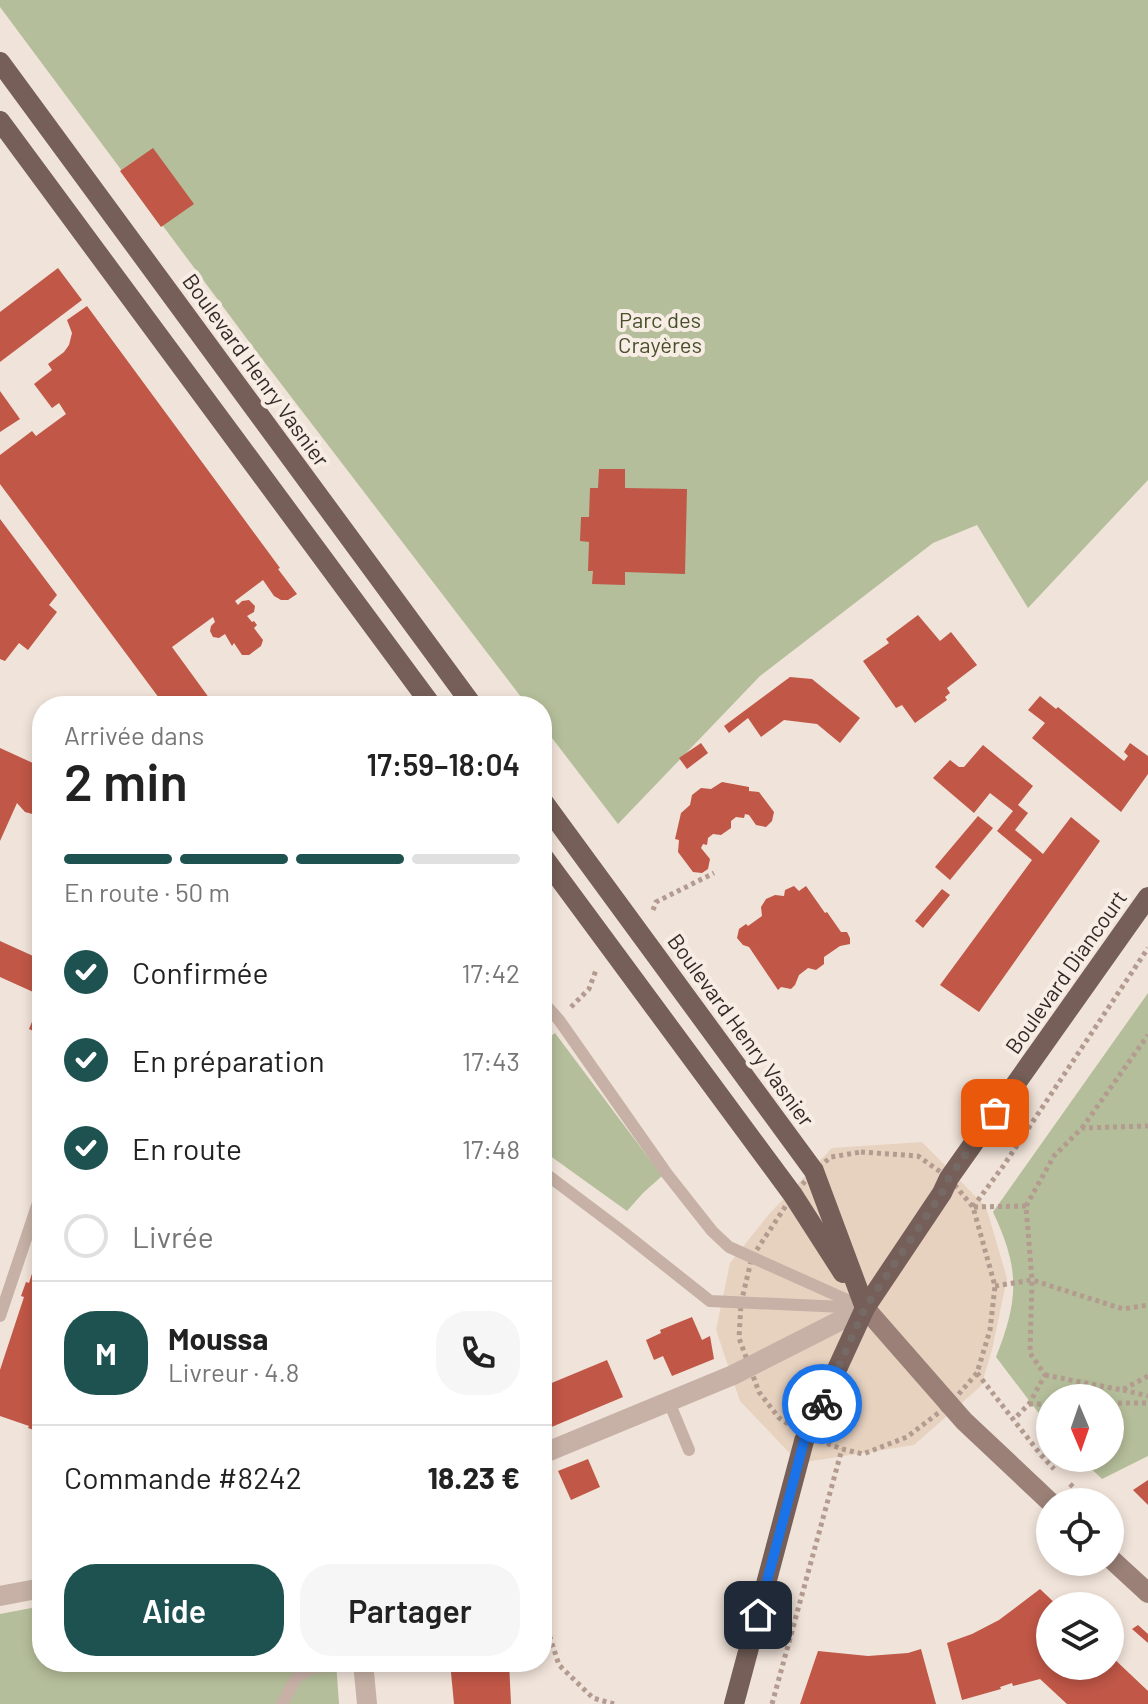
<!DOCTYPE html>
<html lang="fr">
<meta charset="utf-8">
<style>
:root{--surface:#fff;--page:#f6f6f6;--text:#222;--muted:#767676;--line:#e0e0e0;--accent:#1e5250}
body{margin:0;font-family:Barlow,sans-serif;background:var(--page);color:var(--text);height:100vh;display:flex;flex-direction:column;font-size:30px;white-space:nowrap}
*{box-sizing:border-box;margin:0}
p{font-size:26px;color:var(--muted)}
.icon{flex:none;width:44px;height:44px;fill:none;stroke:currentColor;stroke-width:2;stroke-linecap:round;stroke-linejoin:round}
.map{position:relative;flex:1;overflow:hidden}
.details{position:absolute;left:32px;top:696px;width:520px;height:976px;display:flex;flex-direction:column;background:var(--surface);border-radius:32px;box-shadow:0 4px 12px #0003}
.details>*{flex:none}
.needle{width:52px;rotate:178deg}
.fabs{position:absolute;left:1036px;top:1384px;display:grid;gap:16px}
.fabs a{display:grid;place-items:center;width:88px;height:88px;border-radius:50%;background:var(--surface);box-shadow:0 4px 12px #0003;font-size:40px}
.pin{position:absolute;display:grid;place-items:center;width:68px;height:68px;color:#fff;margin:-34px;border-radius:16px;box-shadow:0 4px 12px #0006}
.courier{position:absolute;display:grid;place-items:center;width:80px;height:80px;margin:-40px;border:6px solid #1a73e8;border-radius:50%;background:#fff;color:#222;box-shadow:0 2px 10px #0007}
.head em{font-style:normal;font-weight:600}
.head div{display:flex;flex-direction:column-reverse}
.head{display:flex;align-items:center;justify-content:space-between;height:136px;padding:0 32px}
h1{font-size:52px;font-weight:600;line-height:60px}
.bar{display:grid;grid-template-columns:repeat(4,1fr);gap:12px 8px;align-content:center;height:96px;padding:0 32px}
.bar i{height:10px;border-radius:6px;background:var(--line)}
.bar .active{background:var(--accent)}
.bar p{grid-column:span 4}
.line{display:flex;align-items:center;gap:20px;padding:0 32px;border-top:2px solid var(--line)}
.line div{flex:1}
.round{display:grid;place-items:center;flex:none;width:84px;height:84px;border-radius:32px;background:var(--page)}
ol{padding:0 32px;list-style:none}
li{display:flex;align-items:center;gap:24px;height:88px}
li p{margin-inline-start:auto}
li .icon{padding:8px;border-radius:50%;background:var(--accent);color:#fff;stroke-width:4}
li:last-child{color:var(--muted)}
li i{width:44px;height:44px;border:4px solid var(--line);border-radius:50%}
.primary-button{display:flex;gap:16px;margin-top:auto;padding:16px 32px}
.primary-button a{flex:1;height:92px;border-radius:32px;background:var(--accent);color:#fff;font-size:32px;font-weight:600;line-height:92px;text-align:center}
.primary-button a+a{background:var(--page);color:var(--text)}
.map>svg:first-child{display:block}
</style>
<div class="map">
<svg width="1148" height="1704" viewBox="0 0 1148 1704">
<rect width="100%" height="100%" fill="#f0e3d9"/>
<g fill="#b5be9a">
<path d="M0,0H1148V480L1028,608L977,525L933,543L760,676L618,824L542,725V706H528L259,355L0,7Z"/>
<path d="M1148,993V1456L1102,1479L1080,1458H1110V1398H1050V1428L996,1357C1019,1299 1020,1269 993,1212Z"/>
<path d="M555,1033L662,1176L643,1193L627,1211L542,1150V1082L546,1078L544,1041Z"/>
<path d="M42,1606V1662H336L339,1704H0V1614Z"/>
</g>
<path fill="#e7d2c0" d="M922,1142L986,1207L1007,1278L992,1350L981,1386L914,1445L799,1463L740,1401L716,1330L730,1263L770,1213L832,1148Z"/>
<g fill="#c05747">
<path d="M153,148L194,204L161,227L120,171Z"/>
<path d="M58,268L82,300L0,362V312Z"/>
<path d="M87,306L280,568L278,569L297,594L288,600H281L274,596L263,580L235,601L238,605L242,601L249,600L255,606L254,612L247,616L252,622L254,621L257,625L254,628L263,640L261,646L249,655H242L234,643L232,646L225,634L219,638L213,637L210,631L211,626L215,622L213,617L172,647L215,706H165L0,484V455L32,431L36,436L66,414L59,403L52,408L34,384L52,370L48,364L64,352L69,345L72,333L67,320Z"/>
<path d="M0,391L20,419L0,432Z"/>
<path d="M599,469H625V488L687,489L685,574L625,572V585L592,584L593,571H588L589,542L580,541L581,517H589L590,488H598Z"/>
<path d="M0,519L57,595L49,605L57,612L28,650L19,643L5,661L0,659Z"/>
<path d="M918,615L940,641L951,632L977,665L947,688L950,693L945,697L947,700L915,723L902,705L896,708L863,661L889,643L886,639Z"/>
<path d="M790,677L812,679L860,718L840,743L817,724L784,720L761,737L748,718L729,733L724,726Z"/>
<path d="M1040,696L1056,709L1058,707L1124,761L1128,756L1124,752L1130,743L1148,756V774L1121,812L1032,738L1045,723L1028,710Z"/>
<path d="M701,743L708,753L687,769L679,758Z"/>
<path d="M983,745L1033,786L1018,805L1028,813L1015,830L1043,854L1071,817L1100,841L979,1012L940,985L1032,860L997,831L1013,811L990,793L974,813L933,778L950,760L959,767H964Z"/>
<path d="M0,748L35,764L32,769H42V814L36,815L25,812L17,803L0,841Z"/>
<path d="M722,782L749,787V791L759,792L774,812L772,821L766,827L756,825L749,815L745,814L744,818L736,817L731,821V828L721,835L713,834L708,838L707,845L703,844L701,848L710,859L708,869L702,873L693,872L678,852L679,840L675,839L681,813L690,805L692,795L701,788L711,789Z"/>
<path d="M978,816L993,828L950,880L935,867Z"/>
<path d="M794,886L799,891L806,886L825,913L827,912L841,932H847L850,938V944L840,946L824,957V964L816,970L808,968L799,975L795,985L791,989L781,987L778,990L749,947L743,945L737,938L739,929L746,924L748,926L762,916L761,907L766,899L775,895L784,896L785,890Z"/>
<path d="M942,889L950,895L923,928L915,921Z"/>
<path d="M0,941L42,960V996L0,977Z"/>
<path d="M42,998V1035L29,1029Z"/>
<path d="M41,1245L42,1426L40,1432L28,1428L29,1426L0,1416V1370L24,1297L21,1296L26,1282L29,1283Z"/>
<path d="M692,1317L702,1340L710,1336L714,1359L672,1376L663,1356L654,1360L646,1340L661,1333L660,1330Z"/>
<path d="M607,1360L623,1397L542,1431V1387Z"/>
<path d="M588,1459L600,1487L571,1500L558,1471Z"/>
<path d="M1148,1480V1505L1133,1490Z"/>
<path d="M1040,1589L1058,1606H1050V1666H1110V1655L1148,1691V1704H1067L1040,1679L1013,1686L1012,1683L1000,1687L1001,1689L962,1700L947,1643L972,1634L999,1620Z"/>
<path d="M1138,1625L1148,1634V1643L1132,1629Z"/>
<path d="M921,1649L936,1704H800L818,1651L868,1656L908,1653Z"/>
<path d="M450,1662H509L511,1704H454Z"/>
</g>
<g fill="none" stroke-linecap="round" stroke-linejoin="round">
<g stroke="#b39b90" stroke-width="5" stroke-dasharray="4 4" stroke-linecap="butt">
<path d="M653,910L656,902L714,873"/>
<path d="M571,1007L589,989L596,970"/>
<path d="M1082,1128L1148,1035"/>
<path d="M861,1152L918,1156L949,1178L973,1207L995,1286L990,1330L977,1373L950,1404L907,1437L863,1454L842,1449L807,1436L779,1418L759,1392L739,1338L741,1303L752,1257L793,1195L814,1171L831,1157Z"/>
<path d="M1026,1206L1054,1156L1082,1128L1148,1126"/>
<path d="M973,1207L1004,1165L1148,948"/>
<path d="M974,1207L1026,1206L1032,1280L1030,1353L1045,1375L1029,1404L1014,1419"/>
<path d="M995,1286L1032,1280L1123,1309L1148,1305"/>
<path d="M977,1373L1041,1455L1054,1469"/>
<path d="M1045,1375L1122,1390L1148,1376"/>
<path d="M1123,1390L1148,1396"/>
<path d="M1110,1403H1148"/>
<path d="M1029,1404H1050"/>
<path d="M1070,1484L1088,1502"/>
<path d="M542,1613L559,1665L593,1698L614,1704"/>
<path d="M772,1704L842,1449"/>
</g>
<g stroke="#c7b1a6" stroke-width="12">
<path d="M542,1001L559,1020L667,1174L712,1231L729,1247L865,1308L710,1301L623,1232L542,1171"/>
<path d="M0,1316L42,1191"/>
<path d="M669,1402L689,1450"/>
<path d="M282,1704L296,1678L312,1668L356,1662"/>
</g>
<g stroke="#c7b1a6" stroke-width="20">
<path d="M542,1454L733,1375L865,1308"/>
<path d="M0,1596L42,1588"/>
<path d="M363,1662L367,1704"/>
</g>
<g stroke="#9a8077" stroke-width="20">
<path d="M865,1308L964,1421L1050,1502"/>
<path d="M1110,1558L1148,1593"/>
</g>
<g stroke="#755f58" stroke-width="20">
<path d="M0,62L473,706"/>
<path d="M0,121L432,706"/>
<path d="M542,800L814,1171L865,1308"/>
<path d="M542,855L793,1195L843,1273"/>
<path d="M734,1704L804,1441L865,1308L942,1193L949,1178L1148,897"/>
</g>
</g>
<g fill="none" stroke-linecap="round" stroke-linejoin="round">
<path stroke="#756a65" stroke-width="8" stroke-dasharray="0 14.4" d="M822,1404L865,1308L942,1193L949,1178L995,1113"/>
<path stroke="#1a73e8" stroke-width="10" d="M758,1615L804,1441L822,1404"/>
</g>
<g text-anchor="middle" stroke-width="8" stroke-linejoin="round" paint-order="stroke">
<g font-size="22" fill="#47502b" stroke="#f8ede5">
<text x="660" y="328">Parc des<tspan x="660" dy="25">Crayères</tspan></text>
</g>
<g font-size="22" fill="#332926" stroke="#f8ede5">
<text transform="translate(256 370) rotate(54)" y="8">Boulevard Henry Vasnier</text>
<text transform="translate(1066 972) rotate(-55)" y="8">Boulevard Diancourt</text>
<text transform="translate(741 1030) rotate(54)" y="8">Boulevard Henry Vasnier</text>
</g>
</g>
</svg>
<div class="fabs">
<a><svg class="needle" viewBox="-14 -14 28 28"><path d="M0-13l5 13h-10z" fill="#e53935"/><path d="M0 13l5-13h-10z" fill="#767676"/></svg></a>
<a><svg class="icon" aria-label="locate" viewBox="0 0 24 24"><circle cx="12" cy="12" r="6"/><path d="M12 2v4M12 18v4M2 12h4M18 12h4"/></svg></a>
<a><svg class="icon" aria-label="layers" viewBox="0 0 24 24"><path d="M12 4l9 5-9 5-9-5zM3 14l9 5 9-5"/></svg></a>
</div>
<div class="pin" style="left:995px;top:1113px;background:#ea580c"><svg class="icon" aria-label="bag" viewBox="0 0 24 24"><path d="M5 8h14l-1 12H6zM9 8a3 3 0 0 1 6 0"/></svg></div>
<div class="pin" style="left:758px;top:1615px;background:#1f2937"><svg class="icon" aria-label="home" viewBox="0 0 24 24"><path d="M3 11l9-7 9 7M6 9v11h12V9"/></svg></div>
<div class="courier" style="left:822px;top:1404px"><svg class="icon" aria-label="bike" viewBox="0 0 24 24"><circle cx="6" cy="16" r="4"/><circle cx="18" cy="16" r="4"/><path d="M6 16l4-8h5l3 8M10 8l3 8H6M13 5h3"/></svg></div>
<section class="details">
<div class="head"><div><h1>2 min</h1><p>Arrivée dans</p></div><em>17:59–18:04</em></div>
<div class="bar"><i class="active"></i><i class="active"></i><i class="active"></i><i></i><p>En route · 50 m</p></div>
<ol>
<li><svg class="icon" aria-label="check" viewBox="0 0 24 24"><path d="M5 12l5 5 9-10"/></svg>Confirmée<p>17:42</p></li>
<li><svg class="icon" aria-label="check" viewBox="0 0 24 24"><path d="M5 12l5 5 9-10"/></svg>En préparation<p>17:43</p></li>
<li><svg class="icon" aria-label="check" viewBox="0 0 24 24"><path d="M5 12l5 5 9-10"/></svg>En route<p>17:48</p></li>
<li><i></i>Livrée</li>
</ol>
<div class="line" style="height:144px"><b class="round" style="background:var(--accent);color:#fff">M</b><div><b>Moussa</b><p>Livreur · 4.8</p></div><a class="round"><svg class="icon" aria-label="phone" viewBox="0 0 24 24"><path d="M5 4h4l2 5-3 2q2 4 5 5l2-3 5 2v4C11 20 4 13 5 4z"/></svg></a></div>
<div class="line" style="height:104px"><div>Commande #8242</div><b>18.23 €</b></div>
<div class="primary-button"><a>Aide</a><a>Partager</a></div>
</section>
</div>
